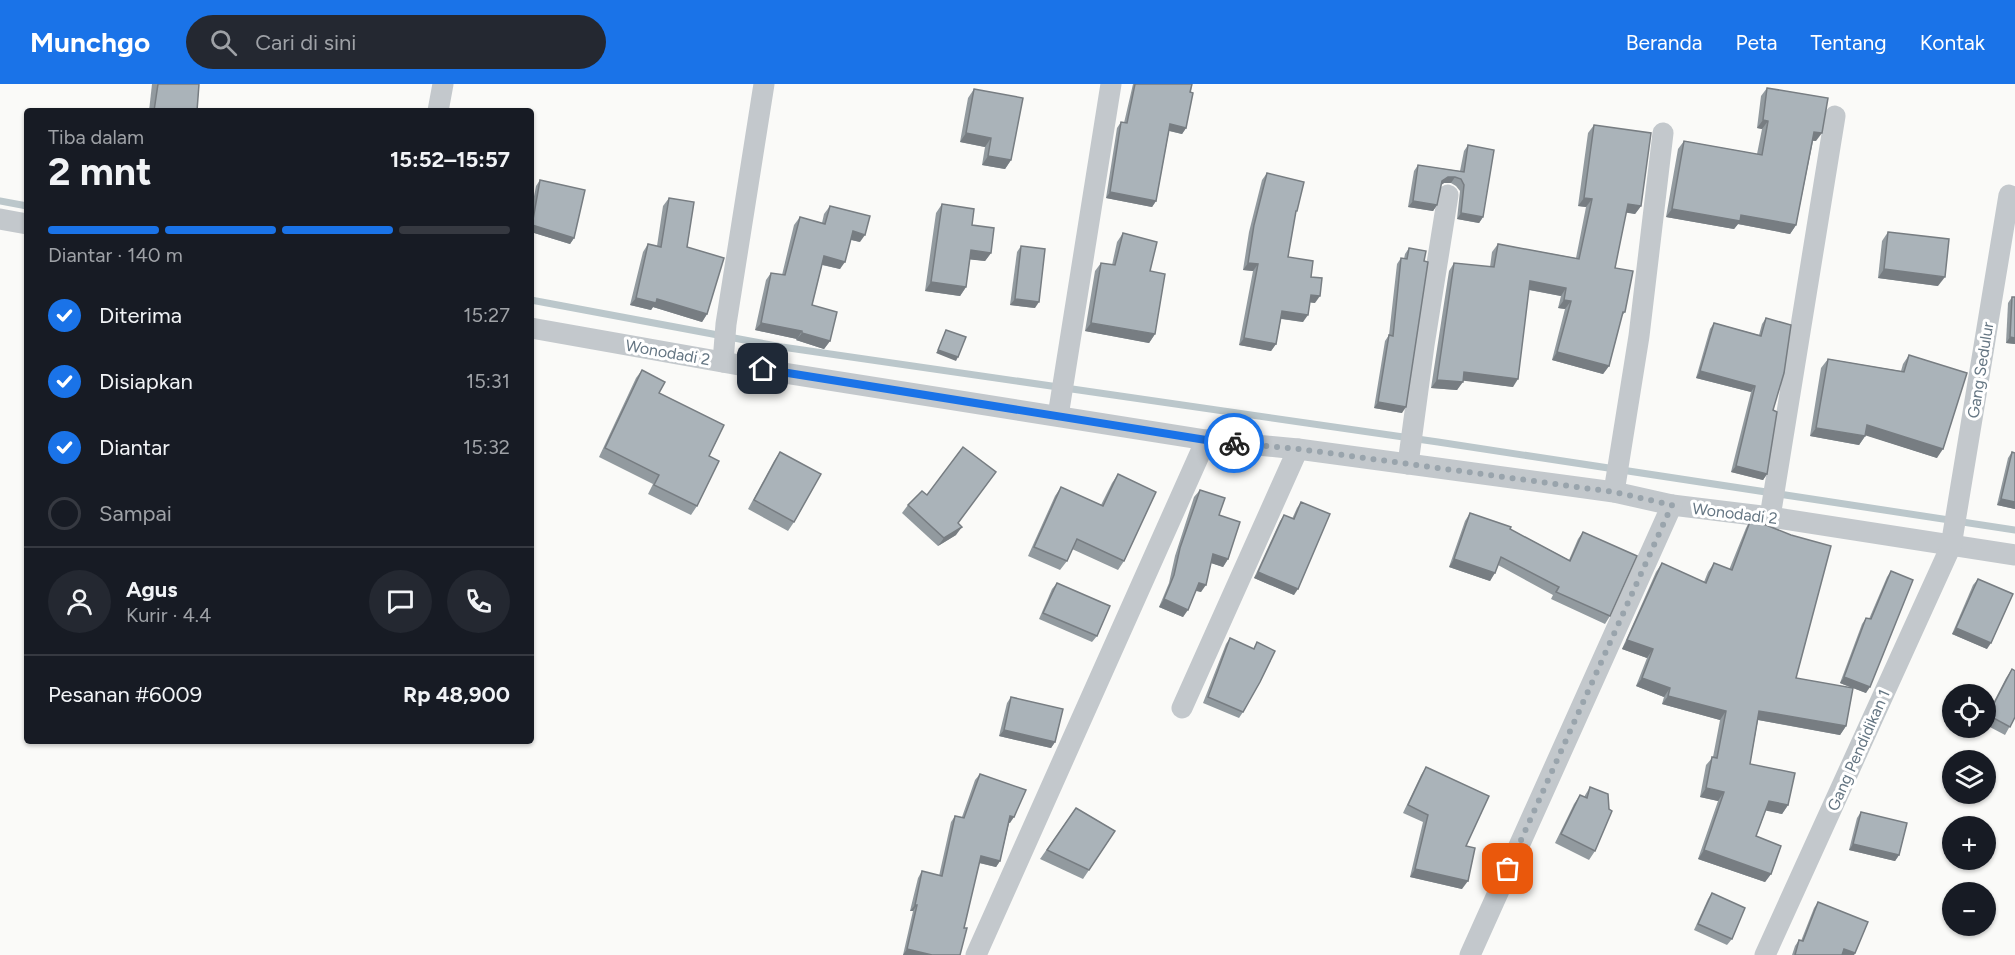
<!DOCTYPE html>
<html lang="id">
<meta charset="utf-8">
<style>
:root{--surface:#171b24;--page:#242831;--text:#f1f3f6;--muted:#9ea1a6;--line:#363941;--accent:#1a73e8}
body{margin:0;font-family:Figtree,sans-serif;background:var(--page);color:var(--text);height:100vh;display:flex;flex-direction:column;font-size:22px;white-space:nowrap}
*{box-sizing:border-box;margin:0}
p{font-size:20px;color:var(--muted)}
.icon{flex:none;width:33px;height:33px;fill:none;stroke:currentColor;stroke-width:2;stroke-linecap:round;stroke-linejoin:round}
.map{position:relative;flex:1;overflow:hidden}
.details{position:absolute;left:24px;top:24px;width:510px;height:636px;display:flex;flex-direction:column;background:var(--surface);border-radius:6px;box-shadow:0 2px 4px #0004}
.details>*{flex:none}
.buttons{position:absolute;left:1942px;top:600px;display:grid;gap:12px}
.buttons a{display:grid;place-items:center;width:54px;height:54px;border-radius:50%;background:var(--surface);box-shadow:0 2px 4px #0004;font-size:30px}
.pin{position:absolute;display:grid;place-items:center;width:51px;height:51px;color:#fff;margin:-26px;border-radius:12px;box-shadow:0 3px 9px #0006}
.courier{position:absolute;display:grid;place-items:center;width:60px;height:60px;margin:-30px;border:4px solid #1a73e8;border-radius:50%;background:#fff;color:#222;box-shadow:0 2px 8px #0007}
.overview em{font-style:normal;font-weight:700}
.overview div{display:flex;flex-direction:column-reverse}
.overview{display:flex;align-items:center;justify-content:space-between;height:102px;padding:0 24px}
h1{font-size:39px;font-weight:700;line-height:45px}
.bar{display:grid;grid-template-columns:repeat(4,1fr);gap:9px 6px;align-content:center;height:72px;padding:0 24px}
.bar i{height:8px;border-radius:4px;background:var(--line)}
.bar .current{background:var(--accent)}
.bar p{grid-column:span 4}
.line{display:flex;align-items:center;gap:15px;padding:0 24px;border-top:2px solid var(--line)}
.line div{flex:1}
.round{display:grid;place-items:center;flex:none;width:63px;height:63px;border-radius:32px;background:var(--page)}
ol{padding:0 24px;list-style:none}
li{display:flex;align-items:center;gap:18px;height:66px}
li p{margin-inline-start:auto}
li .icon{padding:6px;border-radius:50%;background:var(--accent);color:#fff;stroke-width:4}
li:last-child{color:var(--muted)}
li i{width:33px;height:33px;border:3px solid var(--line);border-radius:50%}
header{display:flex;align-items:center;gap:36px;box-sizing:border-box;height:84px;padding:0 30px;background:var(--accent);color:#fff}
header strong{font-size:28px}
nav{display:flex;gap:33px;margin-inline-start:auto;font-size:21px}
.search{width:420px;height:54px;background:var(--page);display:flex;align-items:center;gap:15px;box-sizing:border-box;padding:0 21px;border-radius:33px;color:var(--muted);font-size:22px}
.map>svg:first-child{display:block}
</style>
<header>
<strong>Munchgo</strong>
<div class="search"><svg class="icon" aria-label="search" viewBox="0 0 24 24"><circle cx="10" cy="10" r="6"/><path d="M15 15l6 6"/></svg>Cari di sini</div>
<nav><a>Beranda</a><a>Peta</a><a>Tentang</a><a>Kontak</a></nav>
</header>
<div class="map">
<svg width="2015" height="871" viewBox="0 0 2015 871">
<rect width="100%" height="100%" fill="#fafaf8"/>
<g fill="none" stroke-linecap="round" stroke-linejoin="round">
<g stroke="#bbc7cb" stroke-width="7">
<path d="M0,117L27,122"/>
<path d="M531,216L782,263L1438,358L2015,446"/>
</g>
<g stroke="#c3c8cc" stroke-width="21">
<path d="M438,27L443,0"/>
<path d="M0,135L27,140"/>
<path d="M531,244L784,289L1206,356L1298,365L1614,408L1672,421L1770,433L2015,471"/>
<path d="M723,278L726,240L764,0"/>
<path d="M1058,332L1111,0"/>
<path d="M1408,380L1424,261L1448,111"/>
<path d="M1614,408L1639,252L1663,49"/>
<path d="M1770,433L1835,32"/>
<path d="M1182,624L1298,365"/>
<path d="M976,871L1206,356"/>
<path d="M1470,871L1672,421"/>
<path d="M1765,871L1951,462L2009,111"/>
</g>
</g>
<g fill="#929a9f">
<path d="M152,0H199L197,27H149Z"/>
<path d="M1133,0H1192L1186,44L1182,50L1169,47L1156,117L1152,123L1106,114L1117,44L1121,38L1124,39Z"/>
<path d="M1767,4L1816,57H1813L1796,141L1790,150L1738,140L1734,145L1666,133L1678,65L1684,57L1757,70L1762,45L1757,44L1761,12Z"/>
<path d="M974,5L1011,76L1005,85L982,81L985,63L960,58L968,14Z"/>
<path d="M1594,41L1641,122L1635,130L1626,128L1615,184L1625,228L1621,233L1609,282L1603,290L1552,276L1565,225L1558,224L1561,212L1529,206L1513,303L1463,296L1457,306L1431,304L1449,187L1454,179L1490,183L1492,168L1498,160L1576,174L1586,123L1578,122L1588,49Z"/>
<path d="M1468,61L1483,133L1479,139L1457,135L1460,107L1456,102L1451,99H1444L1441,101L1437,121L1433,127L1408,123L1414,87L1418,81L1460,87L1464,67Z"/>
<path d="M1267,89L1295,130L1288,173L1311,193L1315,219L1310,218L1303,238L1281,235L1276,260L1271,267L1239,261L1253,187L1243,186L1249,148L1262,96Z"/>
<path d="M540,96L574,154L570,160L531,148V128L536,102Z"/>
<path d="M669,114L687,163L707,230L702,238L653,223L651,226L630,221L643,168L648,160L657,162L663,122Z"/>
<path d="M942,120L972,141L991,169L985,177L970,175L966,203L960,212L925,207L936,129Z"/>
<path d="M830,122L860,158L851,156L840,185L822,181L812,221L830,257L824,265L796,256L797,255L755,246L766,196L771,189L782,191L794,141L800,133L822,139L824,130Z"/>
<path d="M1888,148L1938,202L1878,194L1882,157Z"/>
<path d="M1123,149L1150,187L1155,250L1149,259L1085,247L1095,187L1101,179L1112,181L1117,158Z"/>
<path d="M1021,162L1035,224L1010,221L1017,168Z"/>
<path d="M1409,164L1402,329L1374,324L1385,257L1389,251L1397,180L1401,174L1404,175L1405,170Z"/>
<path d="M2012,213L2015,260L2006,259L2008,219Z"/>
<path d="M1766,234L1773,326L1767,390L1763,396L1731,388L1751,308L1696,294L1710,245L1714,239L1759,251L1762,240Z"/>
<path d="M1909,271L1937,374L1866,351L1859,361L1810,352L1821,284L1828,275L1901,287L1903,280Z"/>
<path d="M642,286L709,372L697,422L691,431L648,410L653,400L599,373L636,294Z"/>
<path d="M780,368L794,438L788,447L748,425L774,377Z"/>
<path d="M2012,368L2015,425L1997,421L2008,374Z"/>
<path d="M1118,390L1124,477L1118,486L1072,465L1067,477L1060,486L1028,472L1055,412L1061,403L1101,421L1112,399Z"/>
<path d="M1200,406L1219,431L1228,475L1223,483L1211,479L1201,508L1196,507L1183,533L1159,523L1169,499L1175,472L1194,413Z"/>
<path d="M1301,418L1294,511L1254,494L1280,437L1284,431L1292,435L1297,424Z"/>
<path d="M908,421L958,440L956,451L938,462L902,429Z"/>
<path d="M1470,429L1510,445L1569,476L1578,455L1583,448L1610,532L1605,540L1551,515L1553,511L1498,481L1490,497L1449,483L1465,437Z"/>
<path d="M1751,435L1796,594L1852,604L1840,599L1862,540L1866,534L1869,535L1887,493L1891,487L1866,609L1853,604L1846,642L1840,651L1758,636L1750,680L1788,721L1782,730L1766,726L1756,752L1771,790L1765,798L1698,775L1718,717L1700,713L1706,681L1713,673L1720,636L1662,620L1664,613L1636,602L1647,574L1622,565L1656,488L1662,479L1704,498L1708,488L1714,479L1729,486L1746,444Z"/>
<path d="M1978,495L1987,565L1952,550L1973,501Z"/>
<path d="M1057,499L1097,552L1092,558L1039,535L1052,505Z"/>
<path d="M1230,554L1253,565L1257,558L1243,628L1239,634L1203,619L1226,560Z"/>
<path d="M2012,585L2015,587V586V633L2005,651L1986,641V633L2006,594Z"/>
<path d="M1011,613L1055,658L1051,664L999,652L1007,619Z"/>
<path d="M1426,683L1466,762L1462,805L1410,793L1423,738L1403,729L1421,691Z"/>
<path d="M980,690L1010,739H1009L1000,777L996,783L979,779L964,844L960,871H903L913,827H910L918,794L922,787L939,792L951,738L955,732L962,733L975,696Z"/>
<path d="M1590,703L1595,767L1589,776L1555,759L1574,720L1580,711L1584,713Z"/>
<path d="M1076,724L1115,747L1083,795L1040,775Z"/>
<path d="M1861,728L1899,771L1895,777L1849,766L1857,734Z"/>
<path d="M1712,809L1732,855L1727,861L1694,846L1708,815Z"/>
<path d="M1818,818L1855,869L1854,871H1792L1795,862L1799,856L1801,857L1814,824Z"/>
</g>
<g fill="#777d82">
<path d="M1763,36L1768,37L1762,45L1757,44Z"/>
<path d="M1170,40L1186,44L1182,50L1166,46Z"/>
<path d="M1814,48L1822,49L1816,57L1809,56Z"/>
<path d="M966,49L991,54L985,63L960,58Z"/>
<path d="M988,72L1011,76L1005,85L982,81Z"/>
<path d="M1448,93H1455L1451,99H1444L1438,103L1442,97Z"/>
<path d="M1110,108L1156,117L1152,123L1106,114Z"/>
<path d="M1584,114L1592,115L1586,123L1578,122Z"/>
<path d="M1413,117L1437,121L1433,127L1408,123Z"/>
<path d="M1628,120L1641,122L1635,130L1622,128Z"/>
<path d="M1672,125L1741,131L1796,141L1790,150L1738,140L1734,145L1666,133Z"/>
<path d="M1461,129L1483,133L1479,139L1457,135Z"/>
<path d="M532,141L574,154L570,160L531,148Z"/>
<path d="M853,147L865,151L860,158L848,155Z"/>
<path d="M971,166L991,169L985,177L965,175Z"/>
<path d="M824,172L845,178L840,185L819,180Z"/>
<path d="M1248,179L1258,180L1253,187L1243,186Z"/>
<path d="M1884,185L1945,193L1938,202L1878,194Z"/>
<path d="M1530,197L1566,204L1561,212L1525,205Z"/>
<path d="M931,198L966,203L960,212L925,207Z"/>
<path d="M1311,211L1320,212L1315,219L1306,218Z"/>
<path d="M636,214L657,215L707,230L702,238L653,223L651,226L630,221Z"/>
<path d="M1015,215L1039,218L1035,224L1010,221Z"/>
<path d="M1564,216L1571,217L1565,225L1558,224Z"/>
<path d="M1282,227L1308,231L1303,238L1277,234Z"/>
<path d="M761,239L802,247L797,255L755,246Z"/>
<path d="M1091,239L1155,250L1149,259L1085,247Z"/>
<path d="M802,249L830,257L824,265L796,256Z"/>
<path d="M2010,253L2015,254V260L2006,259Z"/>
<path d="M1244,254L1276,260L1271,267L1239,261Z"/>
<path d="M938,266L958,273L956,277L936,269Z"/>
<path d="M1557,268L1609,282L1603,290L1552,276Z"/>
<path d="M1700,287L1755,302L1751,308L1696,294Z"/>
<path d="M1464,288L1518,295L1513,303L1458,296Z"/>
<path d="M1437,296L1463,298L1457,306L1431,304Z"/>
<path d="M1378,318L1406,323L1402,329L1374,324Z"/>
<path d="M1867,341L1943,365L1937,374L1861,350Z"/>
<path d="M1816,344L1865,352L1859,361L1810,352Z"/>
<path d="M1736,382L1767,390L1763,396L1731,388Z"/>
<path d="M2001,415L2015,418V425L1997,421Z"/>
<path d="M962,443L956,451L938,462L944,454Z"/>
<path d="M1213,470L1228,475L1223,483L1208,478Z"/>
<path d="M1454,475L1495,489L1490,497L1449,483Z"/>
<path d="M1258,488L1298,505L1294,511L1254,494Z"/>
<path d="M1199,499L1206,501L1201,508L1194,506Z"/>
<path d="M1164,515L1188,526L1183,533L1159,523Z"/>
<path d="M1956,544L1991,559L1987,565L1952,550Z"/>
<path d="M1627,556L1653,565L1647,574L1622,565Z"/>
<path d="M1844,593L1870,603L1866,609L1840,599Z"/>
<path d="M1642,594L1670,604L1664,613L1636,602Z"/>
<path d="M1668,612L1726,627L1720,636L1662,620Z"/>
<path d="M1759,627L1846,642L1840,651L1753,635Z"/>
<path d="M1004,646L1055,658L1051,664L999,652Z"/>
<path d="M1706,704L1724,708L1718,717L1700,713Z"/>
<path d="M1769,717L1788,721L1782,730L1763,726Z"/>
<path d="M1010,732L1014,733L1010,739L1006,738Z"/>
<path d="M1853,760L1899,771L1895,777L1849,766Z"/>
<path d="M1704,766L1771,790L1765,798L1698,775Z"/>
<path d="M981,772L1000,777L996,783L976,778Z"/>
<path d="M1415,785L1468,797L1462,805L1410,793Z"/>
<path d="M915,821H917L913,827H910Z"/>
<path d="M907,865L932,871H903Z"/>
<path d="M1844,865L1855,869L1854,871H1840Z"/>
</g>
<g fill="#aab3b9" stroke="#777d82" stroke-width="1.5">
<path d="M158,0H199L197,27H154Z"/>
<path d="M1135,0H1192L1190,8L1193,9L1186,44L1170,40L1156,117L1110,108L1121,38L1127,39Z"/>
<path d="M1767,4L1828,14L1822,49L1814,48L1796,141L1741,131L1740,137L1672,125L1684,57L1762,71L1768,37L1763,36Z"/>
<path d="M974,5L1023,14L1011,76L988,72L991,54L966,49Z"/>
<path d="M1594,41L1651,49L1641,122L1628,120L1615,184L1633,187L1625,228H1623L1609,282L1557,268L1571,217L1564,216L1566,204L1530,197L1518,295L1464,288L1463,298L1437,296L1454,179L1494,183L1498,160L1579,175L1592,115L1584,114Z"/>
<path d="M1468,61L1494,66L1483,133L1461,129L1464,101L1461,95L1455,93H1448L1442,97L1437,121L1413,117L1418,81L1464,88Z"/>
<path d="M1267,89L1304,98L1297,127H1296L1288,173L1313,177L1311,193L1322,194L1320,212L1311,211L1308,231L1282,227L1276,260L1244,254L1258,180L1248,179L1254,141Z"/>
<path d="M540,96L585,106L574,154L532,141Z"/>
<path d="M669,114L694,118L687,163L724,174L707,230L657,215L656,219L636,214L648,160L661,163Z"/>
<path d="M942,120L974,125L972,141L994,144L991,169L971,166L966,203L931,198Z"/>
<path d="M830,122L870,132L865,151L853,147L845,178L824,172L812,221L837,228L830,257L802,249V247L761,239L771,189L785,191L800,133L825,140Z"/>
<path d="M1888,148L1949,155L1945,193L1884,185Z"/>
<path d="M1123,149L1157,158L1150,187L1165,190L1155,250L1091,239L1101,179L1115,181Z"/>
<path d="M1021,162L1045,165L1039,218L1015,215Z"/>
<path d="M1409,164L1426,167L1424,177L1428,178L1406,323L1378,318L1389,251L1393,252L1401,174L1407,175Z"/>
<path d="M2012,213H2015V254L2010,253Z"/>
<path d="M1766,234L1791,241L1784,289L1773,326L1777,328L1767,390L1736,382L1755,302L1700,287L1714,239L1761,252Z"/>
<path d="M946,246L966,253L958,273L938,266Z"/>
<path d="M1909,271L1967,289L1943,365L1867,341L1865,352L1816,344L1828,275L1904,288Z"/>
<path d="M642,286L665,298L659,309L724,341L709,372L719,377L697,422L654,401L659,391L605,364Z"/>
<path d="M963,363L996,388L958,439L962,443L944,454L908,421L922,407L927,411Z"/>
<path d="M780,368L821,390L794,438L754,416Z"/>
<path d="M2012,368L2015,369V418L2001,415Z"/>
<path d="M1118,390L1156,408L1124,477L1077,455L1067,477L1034,463L1061,403L1103,422Z"/>
<path d="M1200,406L1225,414L1219,431L1240,438L1228,475L1213,470L1206,501L1199,499L1188,526L1164,515L1174,491L1180,464Z"/>
<path d="M1301,418L1330,430L1298,505L1258,488L1284,431L1294,435Z"/>
<path d="M1470,429L1511,443L1510,445L1570,477L1583,448L1637,472L1610,532L1556,508L1559,503L1501,473L1495,489L1454,475Z"/>
<path d="M1751,435L1791,451L1831,462L1796,594L1853,604L1846,642L1759,627L1750,680L1795,689L1788,721L1769,717L1756,752L1781,762L1771,790L1704,766L1724,708L1706,704L1712,673L1717,674L1726,627L1668,612L1670,604L1642,594L1653,565L1627,556L1662,479L1706,499L1714,479L1732,486Z"/>
<path d="M1891,487L1913,496L1870,603L1844,593L1866,534L1871,535Z"/>
<path d="M1978,495L2013,510L1991,559L1956,544Z"/>
<path d="M1057,499L1110,522L1097,552L1043,529Z"/>
<path d="M1230,554L1254,565L1257,558L1275,567L1260,598L1243,628L1208,613Z"/>
<path d="M2012,585L2015,587V633L2010,643L1988,631Z"/>
<path d="M1011,613L1063,625L1055,658L1004,646Z"/>
<path d="M1426,683L1489,712L1466,762L1475,764L1468,797L1415,785L1428,731L1408,721Z"/>
<path d="M980,690L1026,706L1014,733L1010,732L1000,777L981,772L964,844H967L960,871H932L907,865L917,821H915L922,787L942,792L955,732L964,734Z"/>
<path d="M1590,703L1608,710L1609,725L1612,727L1595,767L1561,750L1580,711L1587,714Z"/>
<path d="M1076,724L1115,747L1089,786L1047,766Z"/>
<path d="M1861,728L1907,739L1899,771L1853,760Z"/>
<path d="M1712,809L1745,824L1732,855L1698,840Z"/>
<path d="M1818,818L1868,838L1855,869L1844,865L1842,871H1795L1799,856L1803,857Z"/>
</g>
<g fill="none" stroke-linecap="round" stroke-linejoin="round">
<path stroke="#99a4ac" stroke-width="6" stroke-dasharray="0 10.8" d="M1234,359L1299,365L1614,408L1672,421L1508,785"/>
<path stroke="#1a73e8" stroke-width="8" d="M763,285L1206,356L1234,359"/>
</g>
<g text-anchor="middle" stroke-width="6" stroke-linejoin="round" paint-order="stroke">
<g font-size="16" fill="#657683" stroke="#fff">
<text transform="translate(668 268) rotate(10)" y="6">Wonodadi 2</text>
<text transform="translate(1980 286) rotate(-81)" y="6">Gang Sedulur</text>
<text transform="translate(1735 429) rotate(7)" y="6">Wonodadi 2</text>
<text transform="translate(1858 666) rotate(-66)" y="6">Gang Pendidikan 1</text>
</g>
</g>
</svg>
<div class="buttons">
<a><svg class="icon" aria-label="locate" viewBox="0 0 24 24"><circle cx="12" cy="12" r="6"/><path d="M12 2v4M12 18v4M2 12h4M18 12h4"/></svg></a>
<a><svg class="icon" aria-label="layers" viewBox="0 0 24 24"><path d="M12 4l9 5-9 5-9-5zM3 14l9 5 9-5"/></svg></a>
<a>+</a>
<a>−</a>
</div>
<div class="pin" style="left:1508px;top:785px;background:#ea580c"><svg class="icon" aria-label="bag" viewBox="0 0 24 24"><path d="M5 8h14l-1 12H6zM9 8a3 3 0 0 1 6 0"/></svg></div>
<div class="pin" style="left:763px;top:285px;background:#1f2937"><svg class="icon" aria-label="home" viewBox="0 0 24 24"><path d="M3 11l9-7 9 7M6 9v11h12V9"/></svg></div>
<div class="courier" style="left:1234px;top:359px"><svg class="icon" aria-label="bike" viewBox="0 0 24 24"><circle cx="6" cy="16" r="4"/><circle cx="18" cy="16" r="4"/><path d="M6 16l4-8h5l3 8M10 8l3 8H6M13 5h3"/></svg></div>
<section class="details">
<div class="overview"><div><h1>2 mnt</h1><p>Tiba dalam</p></div><em>15:52–15:57</em></div>
<div class="bar"><i class="current"></i><i class="current"></i><i class="current"></i><i></i><p>Diantar · 140 m</p></div>
<ol>
<li><svg class="icon" aria-label="check" viewBox="0 0 24 24"><path d="M5 12l5 5 9-10"/></svg>Diterima<p>15:27</p></li>
<li><svg class="icon" aria-label="check" viewBox="0 0 24 24"><path d="M5 12l5 5 9-10"/></svg>Disiapkan<p>15:31</p></li>
<li><svg class="icon" aria-label="check" viewBox="0 0 24 24"><path d="M5 12l5 5 9-10"/></svg>Diantar<p>15:32</p></li>
<li><i></i>Sampai</li>
</ol>
<div class="line" style="height:108px"><a class="round"><svg class="icon" aria-label="person" viewBox="0 0 24 24"><circle cx="12" cy="8" r="4"/><path d="M4 21q1-7 8-7t8 7"/></svg></a><div><b>Agus</b><p>Kurir · 4.4</p></div><a class="round"><svg class="icon" aria-label="chat" viewBox="0 0 24 24"><path d="M4 5h16v11H9l-5 4z"/></svg></a><a class="round"><svg class="icon" aria-label="phone" viewBox="0 0 24 24"><path d="M5 4h4l2 5-3 2q2 4 5 5l2-3 5 2v4C11 20 4 13 5 4z"/></svg></a></div>
<div class="line" style="height:78px"><div>Pesanan #6009</div><b>Rp 48,900</b></div>
</section>
</div>
